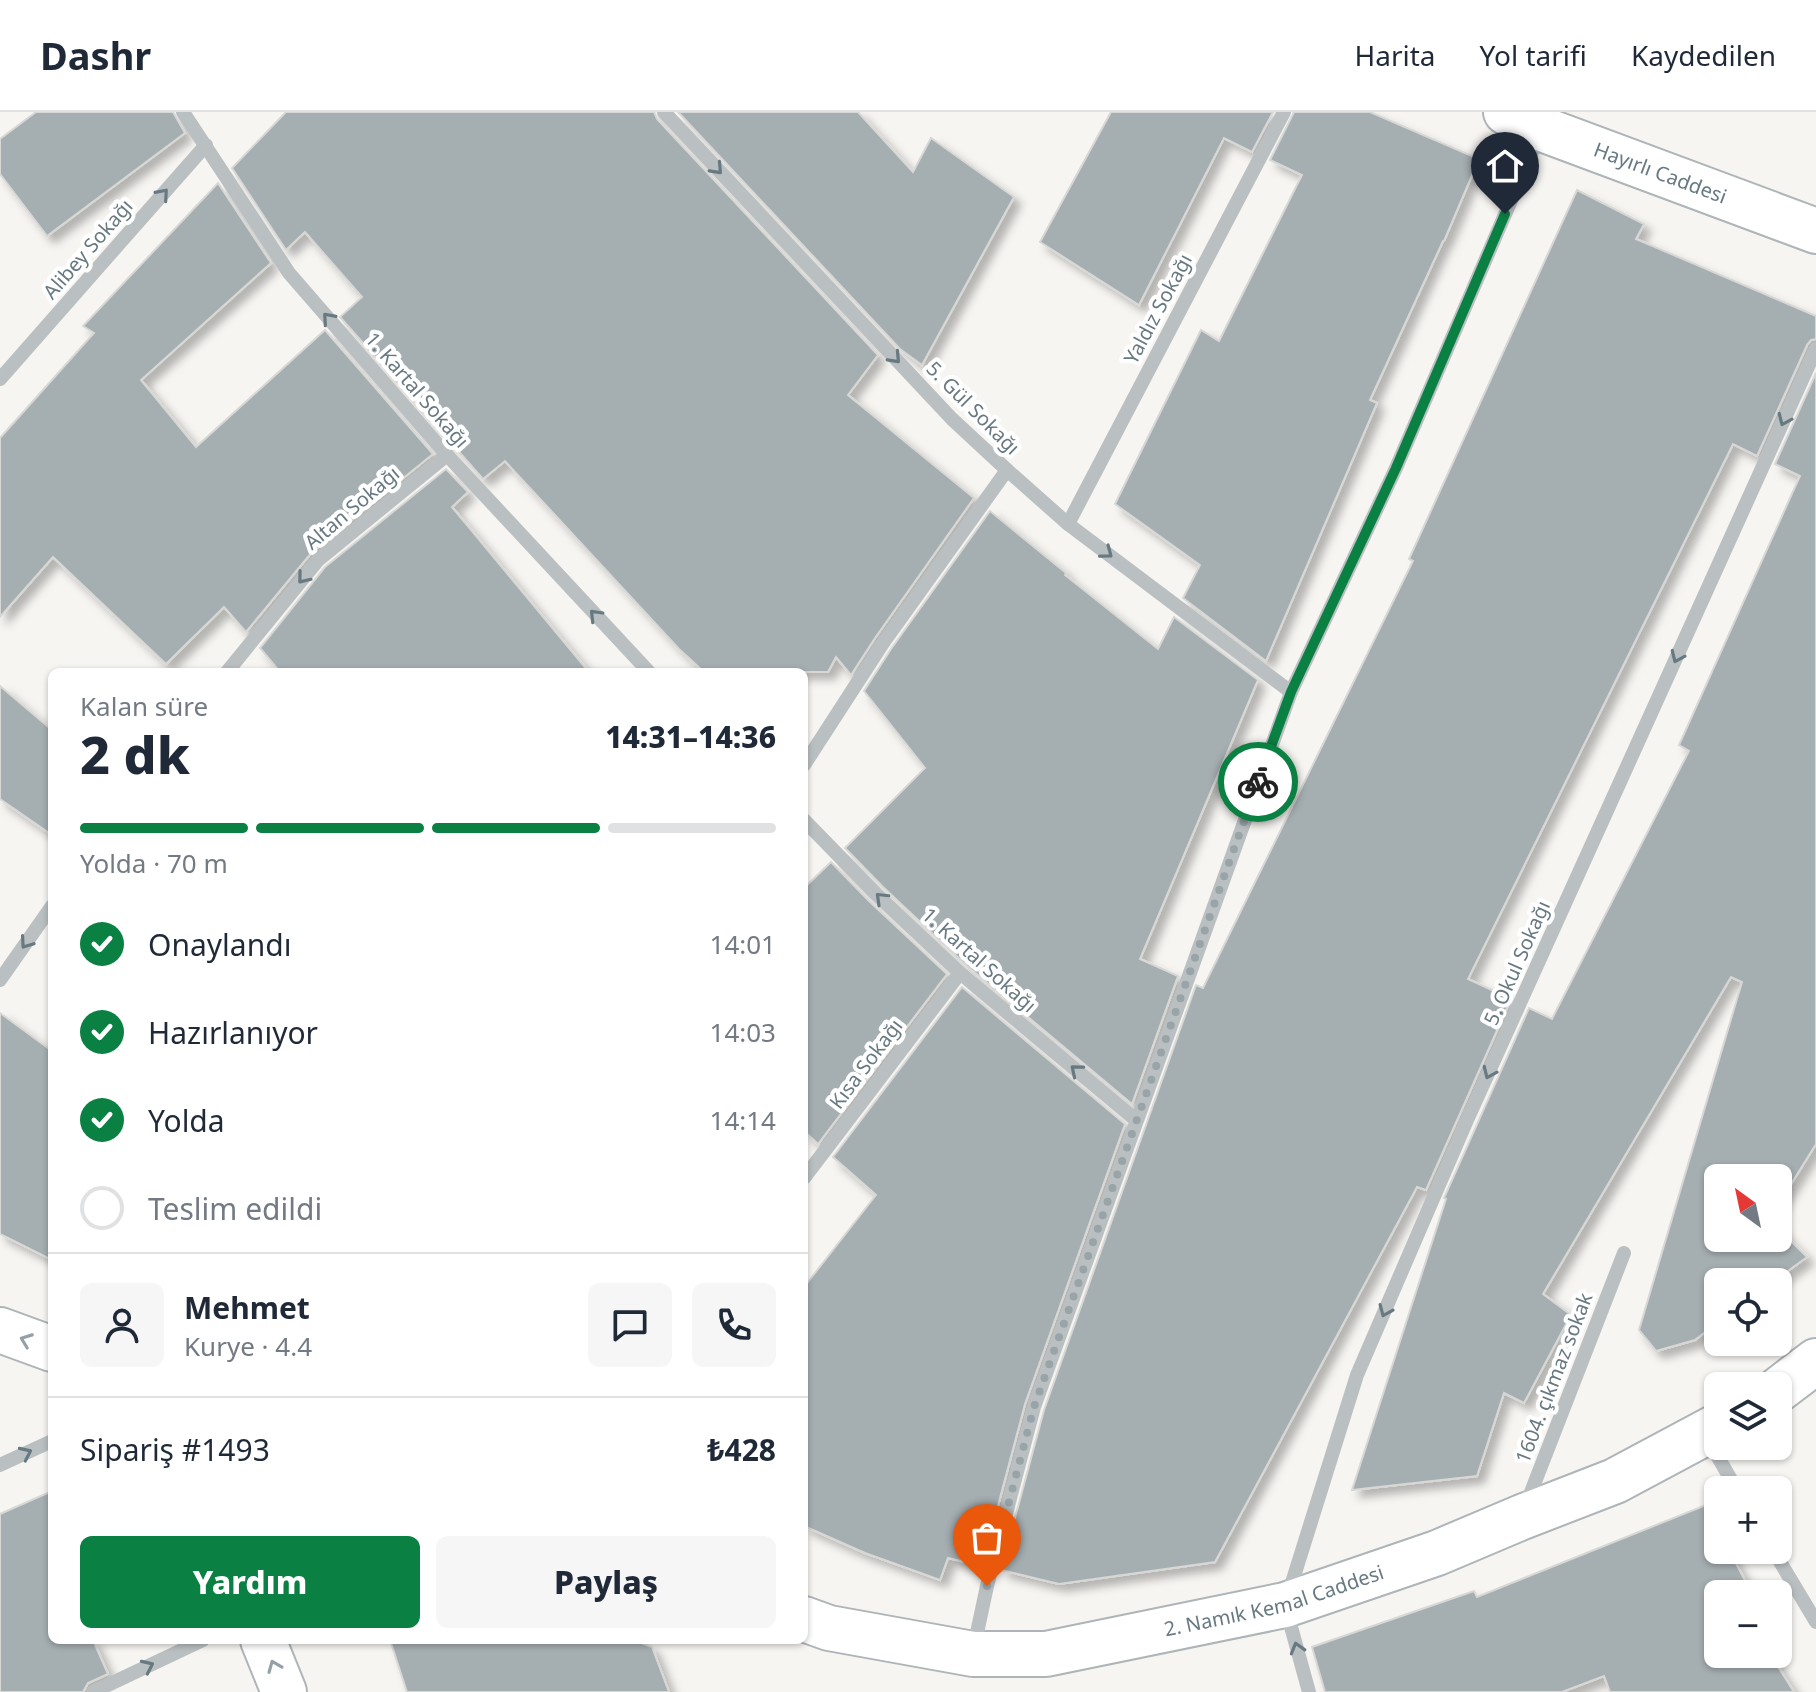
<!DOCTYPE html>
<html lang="tr">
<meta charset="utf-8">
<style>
:root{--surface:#fff;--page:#f6f6f7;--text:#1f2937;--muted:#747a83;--line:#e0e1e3;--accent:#0b8043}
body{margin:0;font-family:"Noto Sans",sans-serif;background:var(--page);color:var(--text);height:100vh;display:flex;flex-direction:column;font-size:30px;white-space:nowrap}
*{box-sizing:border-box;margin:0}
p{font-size:26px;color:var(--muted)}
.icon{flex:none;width:44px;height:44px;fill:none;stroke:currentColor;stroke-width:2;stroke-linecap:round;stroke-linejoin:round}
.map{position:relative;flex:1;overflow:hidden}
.sheet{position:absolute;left:48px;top:556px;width:760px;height:976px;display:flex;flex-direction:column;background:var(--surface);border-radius:12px;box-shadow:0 2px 6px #0004}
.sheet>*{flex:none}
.needle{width:52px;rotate:327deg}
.fabs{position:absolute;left:1704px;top:1052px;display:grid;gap:16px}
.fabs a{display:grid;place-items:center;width:88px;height:88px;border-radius:12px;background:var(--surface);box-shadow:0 2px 6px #0004;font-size:40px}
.pin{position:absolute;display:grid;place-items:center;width:68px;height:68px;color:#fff;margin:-82px -34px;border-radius:50% 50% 50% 0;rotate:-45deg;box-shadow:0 0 8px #0007}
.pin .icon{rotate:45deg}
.courier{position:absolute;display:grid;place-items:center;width:80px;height:80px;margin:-40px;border:6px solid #0b8043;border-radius:50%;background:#fff;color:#222;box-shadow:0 2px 10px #0007}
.summary em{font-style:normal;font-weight:800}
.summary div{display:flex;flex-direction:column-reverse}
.summary{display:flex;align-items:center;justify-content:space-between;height:136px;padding:0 32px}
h1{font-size:52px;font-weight:800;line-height:60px}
.bar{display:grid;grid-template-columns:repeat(4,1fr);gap:12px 8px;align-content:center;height:96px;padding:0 32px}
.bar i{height:10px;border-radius:6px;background:var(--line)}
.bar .on{background:var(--accent)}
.bar p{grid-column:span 4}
.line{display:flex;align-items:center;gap:20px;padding:0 32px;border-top:2px solid var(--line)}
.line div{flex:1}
.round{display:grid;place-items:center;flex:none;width:84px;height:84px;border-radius:12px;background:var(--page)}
ol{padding:0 32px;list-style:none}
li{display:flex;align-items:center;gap:24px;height:88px}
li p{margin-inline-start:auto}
li .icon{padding:8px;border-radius:50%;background:var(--accent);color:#fff;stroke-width:4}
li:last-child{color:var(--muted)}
li i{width:44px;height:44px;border:4px solid var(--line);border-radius:50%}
.button{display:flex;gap:16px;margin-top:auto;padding:16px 32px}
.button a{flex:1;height:92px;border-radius:12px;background:var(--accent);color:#fff;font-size:32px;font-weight:800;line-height:92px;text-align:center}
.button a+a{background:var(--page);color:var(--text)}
header{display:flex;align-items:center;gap:48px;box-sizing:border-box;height:112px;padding:0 40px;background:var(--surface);border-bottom:2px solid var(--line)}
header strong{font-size:38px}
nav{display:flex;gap:44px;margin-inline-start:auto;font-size:28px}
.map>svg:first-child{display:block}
</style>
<header>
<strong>Dashr</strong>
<nav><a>Harita</a><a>Yol tarifi</a><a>Kaydedilen</a></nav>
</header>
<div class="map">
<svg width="1816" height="1580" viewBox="0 0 1816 1580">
<defs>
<filter id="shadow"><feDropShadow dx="7" dy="7" stdDeviation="4" flood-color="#0004"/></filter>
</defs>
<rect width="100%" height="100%" fill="#f6f5f2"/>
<g fill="#a5aeb1" stroke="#d7d7d5" stroke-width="2" filter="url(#shadow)">
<path d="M36,0H173L185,21L47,124L0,62V27Z"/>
<path d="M286,0H654L657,7L878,243L848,283L974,386L875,526L851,563L836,545L828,560H704L679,537L505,349L483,367L340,205L362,185L305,120L286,138L232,56Z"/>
<path d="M678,0H858L913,60L931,26L1014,85L922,253L900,237Z"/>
<path d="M1111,0H1273L1252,40L1224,26L1139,193L1040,130Z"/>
<path d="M1294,0H1370L1479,47L1444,129H1443L1370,288L1377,291L1266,549L1183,486L1200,453L1115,392L1201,218L1219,229L1302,63L1270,48Z"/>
<path d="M218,71L271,151L141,268L196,335L325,218L433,342L312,440L246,520L224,495L166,552L53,445L0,505V326L94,221L83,214Z"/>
<path d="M1577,78L1644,112L1636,127L1816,204V227L1811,228L1807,233L1757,344L1733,332L1468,867L1511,887L1426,1078L1417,1075L1215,1450L1059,1472L1001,1458L1044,1298L1196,873L1203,876L1413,449L1409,447Z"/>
<path d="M1816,261V1032L1778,1093V1066H1718V1126H1778V1116L1807,1145L1773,1170H1718V1210L1695,1228L1656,1239L1639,1218L1742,870L1731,865L1543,1182L1571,1203L1524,1291L1504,1281L1477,1364L1352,1378L1446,1087L1444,1086L1529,896L1552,907L1689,639L1679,633L1800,364L1775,352Z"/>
<path d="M446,357L468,380L452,395L589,560H280L260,536L325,455Z"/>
<path d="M990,399L1066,461L1065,463L1158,537L1174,505L1258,568L1140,847L1178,864L1132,992L967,854L883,775L845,736L925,656L864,579L891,537Z"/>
<path d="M0,574L52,618V723L0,687Z"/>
<path d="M831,750L869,789L947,862L818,1032L804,1019V776Z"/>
<path d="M962,875L1125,1012L1025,1292L982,1454L948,1446L940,1468L865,1441L804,1414V1175L876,1083L833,1045Z"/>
<path d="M0,901L52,939V1148L0,1122Z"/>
<path d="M52,1379V1528H93L108,1562L88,1571L83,1580H0V1402Z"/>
<path d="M1706,1393L1718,1416V1438H1729L1752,1482H1718V1542H1770L1794,1580H1610L1604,1564L1562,1580H1325L1312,1535L1474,1479L1477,1485Z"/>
<path d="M390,1528H634L652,1535L669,1580H407Z"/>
</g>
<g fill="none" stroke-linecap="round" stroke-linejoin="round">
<g stroke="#aeb4b7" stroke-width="48">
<g id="major">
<path id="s1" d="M1506,0L1542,17L1816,119"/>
<path d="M0,1218L52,1237"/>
<path d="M1778,1278L1816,1249"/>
<path id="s2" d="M804,1507L829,1516L973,1542H1046L1285,1493L1437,1441L1522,1405L1615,1369L1718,1314"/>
<path d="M263,1528L284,1580"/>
</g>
</g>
<g stroke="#bac0c2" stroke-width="14">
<path d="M183,0L289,161L447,343L649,560"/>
<path d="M664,0L952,307L1007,358L1068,412L1291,580"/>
<path d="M0,267L206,33"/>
<path d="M1068,412L1284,0"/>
<path d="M227,560L318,448L447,343"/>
<path d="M804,653L883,531L1007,358"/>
<path d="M804,708L876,782L960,861L1136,1008"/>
<path d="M0,868L52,794"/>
<path d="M804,1066L960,861"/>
<path d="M1707,1326L1737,1378"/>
<path d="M0,1353L52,1329"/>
<path d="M1526,1393L1624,1141"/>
<path d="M1773,1438L1816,1510"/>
<path d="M974,1535L987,1474L1034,1295L1291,580L1396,356L1540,21"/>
<path d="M93,1580L203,1528"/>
<path d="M1309,1580L1285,1493L1357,1263L1467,1008L1816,237"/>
</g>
<use href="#major" stroke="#fff" stroke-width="44"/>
</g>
<defs><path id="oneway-chevron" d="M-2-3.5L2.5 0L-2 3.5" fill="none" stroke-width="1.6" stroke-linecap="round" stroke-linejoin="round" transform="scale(2)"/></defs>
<g stroke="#677981">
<use href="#oneway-chevron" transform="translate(717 57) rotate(47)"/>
<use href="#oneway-chevron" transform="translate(163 82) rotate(-49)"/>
<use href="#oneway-chevron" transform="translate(328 206) rotate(-131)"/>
<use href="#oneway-chevron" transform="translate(895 246) rotate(47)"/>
<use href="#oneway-chevron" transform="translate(1784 308) rotate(114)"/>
<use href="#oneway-chevron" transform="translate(1107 441) rotate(37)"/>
<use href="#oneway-chevron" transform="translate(303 466) rotate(129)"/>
<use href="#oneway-chevron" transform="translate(595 503) rotate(-134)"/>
<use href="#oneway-chevron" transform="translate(1677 545) rotate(114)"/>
<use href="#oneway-chevron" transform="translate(881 786) rotate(-136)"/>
<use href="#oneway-chevron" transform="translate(26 831) rotate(125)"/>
<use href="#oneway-chevron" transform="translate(1076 958) rotate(-140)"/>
<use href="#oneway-chevron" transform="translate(1489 961) rotate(114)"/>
<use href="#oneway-chevron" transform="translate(1385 1199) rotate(113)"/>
<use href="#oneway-chevron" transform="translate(26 1341) rotate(-25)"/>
<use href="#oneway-chevron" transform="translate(1297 1536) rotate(-106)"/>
<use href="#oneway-chevron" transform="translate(148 1554) rotate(-25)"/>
</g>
<g stroke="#95a1a7">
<use href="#oneway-chevron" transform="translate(26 1228) rotate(-159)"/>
<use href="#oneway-chevron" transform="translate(274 1554) rotate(-112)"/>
</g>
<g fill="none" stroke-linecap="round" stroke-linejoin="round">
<path stroke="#99a4a9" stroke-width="8" stroke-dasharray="0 14.4" d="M987,1474L1034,1295L1258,670"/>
<path stroke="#0b8043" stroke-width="10" d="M1258,670L1291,580L1396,356L1505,102"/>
</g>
<g text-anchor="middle" stroke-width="8" stroke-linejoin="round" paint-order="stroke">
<g font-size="20" fill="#677981" stroke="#fff">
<text dy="7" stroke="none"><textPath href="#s1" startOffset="166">Hayırlı Caddesi</textPath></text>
<text transform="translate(88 137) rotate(-49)" y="7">Alibey Sokağı</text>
<text transform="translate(1158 197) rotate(-62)" y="7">Yaldız Sokağı</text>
<text transform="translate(417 278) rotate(49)" y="7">1. Kartal Sokağı</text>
<text transform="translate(973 296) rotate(45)" y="7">5. Gül Sokağı</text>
<text transform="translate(352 396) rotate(-40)" y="7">Altan Sokağı</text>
<text transform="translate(979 848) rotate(42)" y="7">1. Kartal Sokağı</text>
<text transform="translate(1517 851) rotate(-66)" y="7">5. Okul Sokağı</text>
<text transform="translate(866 952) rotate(-53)" y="7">Kısa Sokağı</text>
<text transform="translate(1554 1266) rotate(-69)" y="7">1604. çıkmaz sokak</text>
<text dy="7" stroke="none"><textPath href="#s2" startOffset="480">2. Namık Kemal Caddesi</textPath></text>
</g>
</g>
</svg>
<div class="fabs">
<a><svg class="needle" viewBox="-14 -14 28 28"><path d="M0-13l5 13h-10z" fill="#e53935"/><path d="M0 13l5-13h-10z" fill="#747a83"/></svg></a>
<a><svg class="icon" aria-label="locate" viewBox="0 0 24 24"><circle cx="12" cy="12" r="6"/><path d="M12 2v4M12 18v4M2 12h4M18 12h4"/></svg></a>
<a><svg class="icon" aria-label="layers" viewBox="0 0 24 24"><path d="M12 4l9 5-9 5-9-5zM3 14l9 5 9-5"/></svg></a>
<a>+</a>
<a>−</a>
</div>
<div class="pin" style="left:987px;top:1474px;background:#ea580c"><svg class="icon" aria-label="bag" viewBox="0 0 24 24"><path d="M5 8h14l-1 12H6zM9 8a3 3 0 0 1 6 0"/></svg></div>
<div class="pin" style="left:1505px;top:102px;background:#1f2937"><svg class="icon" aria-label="home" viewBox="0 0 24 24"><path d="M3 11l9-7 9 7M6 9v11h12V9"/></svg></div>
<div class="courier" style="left:1258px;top:670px"><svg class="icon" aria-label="bike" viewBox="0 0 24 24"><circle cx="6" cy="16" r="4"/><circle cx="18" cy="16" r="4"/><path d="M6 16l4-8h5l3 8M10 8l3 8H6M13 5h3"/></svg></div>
<section class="sheet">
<div class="summary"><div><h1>2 dk</h1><p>Kalan süre</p></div><em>14:31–14:36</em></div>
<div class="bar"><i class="on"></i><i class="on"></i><i class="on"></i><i></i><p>Yolda · 70 m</p></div>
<ol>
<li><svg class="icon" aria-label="check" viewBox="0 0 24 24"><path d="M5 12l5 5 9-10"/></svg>Onaylandı<p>14:01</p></li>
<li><svg class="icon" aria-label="check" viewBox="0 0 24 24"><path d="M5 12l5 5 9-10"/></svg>Hazırlanıyor<p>14:03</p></li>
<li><svg class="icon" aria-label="check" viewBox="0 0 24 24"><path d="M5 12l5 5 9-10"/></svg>Yolda<p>14:14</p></li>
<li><i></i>Teslim edildi</li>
</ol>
<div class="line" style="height:144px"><a class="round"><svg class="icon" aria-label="person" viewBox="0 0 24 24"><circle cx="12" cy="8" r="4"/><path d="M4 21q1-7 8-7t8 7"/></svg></a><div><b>Mehmet</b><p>Kurye · 4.4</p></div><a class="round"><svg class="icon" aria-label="chat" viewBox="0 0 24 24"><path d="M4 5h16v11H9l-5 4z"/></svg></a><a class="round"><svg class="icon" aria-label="phone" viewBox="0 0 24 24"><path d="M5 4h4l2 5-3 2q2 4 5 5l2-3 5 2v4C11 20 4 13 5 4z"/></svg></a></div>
<div class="line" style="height:104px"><div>Sipariş #1493</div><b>₺428</b></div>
<div class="button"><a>Yardım</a><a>Paylaş</a></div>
</section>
</div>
